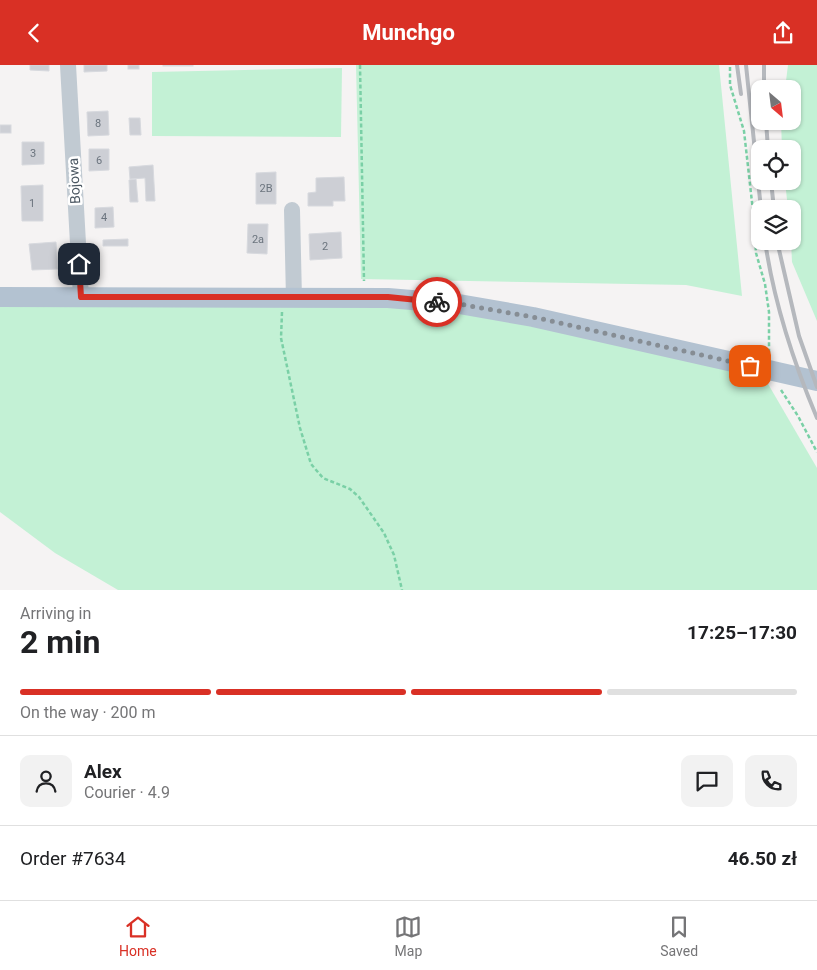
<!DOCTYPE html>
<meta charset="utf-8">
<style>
:root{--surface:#fff;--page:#f2f2f2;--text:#202124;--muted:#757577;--line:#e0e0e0;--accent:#d93025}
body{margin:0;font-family:Roboto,sans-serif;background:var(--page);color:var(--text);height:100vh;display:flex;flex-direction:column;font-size:19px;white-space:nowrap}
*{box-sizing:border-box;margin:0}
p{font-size:16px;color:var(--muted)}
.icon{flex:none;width:28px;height:28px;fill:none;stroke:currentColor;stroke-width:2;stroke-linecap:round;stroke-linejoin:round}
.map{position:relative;height:525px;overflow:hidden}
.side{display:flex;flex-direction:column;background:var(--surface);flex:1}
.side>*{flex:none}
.needle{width:32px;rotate:152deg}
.tools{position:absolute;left:751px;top:15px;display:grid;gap:10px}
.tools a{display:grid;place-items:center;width:50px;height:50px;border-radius:10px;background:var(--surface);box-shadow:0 1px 4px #0004;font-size:25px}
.pin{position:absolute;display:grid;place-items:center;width:42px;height:42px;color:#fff;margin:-21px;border-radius:10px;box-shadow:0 2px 8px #0006}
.courier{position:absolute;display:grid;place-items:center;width:50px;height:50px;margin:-25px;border:4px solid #d93025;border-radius:50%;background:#fff;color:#222;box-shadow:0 1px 6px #0007}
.headline em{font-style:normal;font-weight:700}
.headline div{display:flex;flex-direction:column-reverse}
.headline{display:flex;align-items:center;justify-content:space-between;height:85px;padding:0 20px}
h1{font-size:32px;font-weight:700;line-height:38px}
.bar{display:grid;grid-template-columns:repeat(4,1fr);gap:8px 5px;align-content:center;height:60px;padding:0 20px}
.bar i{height:6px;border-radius:4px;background:var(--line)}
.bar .active{background:var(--accent)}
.bar p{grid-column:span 4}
.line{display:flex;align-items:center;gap:12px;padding:0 20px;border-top:1px solid var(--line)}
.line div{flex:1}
.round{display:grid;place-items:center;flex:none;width:52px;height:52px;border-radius:10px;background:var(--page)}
header{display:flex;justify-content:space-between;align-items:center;height:65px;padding:0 20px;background:var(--accent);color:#fff;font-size:22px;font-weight:700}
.dock{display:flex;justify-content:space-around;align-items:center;height:70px;border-top:1px solid var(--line);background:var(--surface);font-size:14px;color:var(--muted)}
.dock a{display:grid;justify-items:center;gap:2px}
.dock .active{color:var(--accent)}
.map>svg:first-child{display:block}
</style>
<header><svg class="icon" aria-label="back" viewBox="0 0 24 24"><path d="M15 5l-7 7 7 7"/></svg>Munchgo<svg class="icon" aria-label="share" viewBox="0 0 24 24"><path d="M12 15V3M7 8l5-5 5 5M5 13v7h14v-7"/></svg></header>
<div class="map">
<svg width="817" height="525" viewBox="0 0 817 525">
<rect width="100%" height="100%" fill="#f5f3f3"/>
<g fill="#c3f1d5">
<path d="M356,0H719L742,231L686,220L361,214Z"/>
<path d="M788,0H817V256L792,197L791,176H792V144H788L785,116H792V84H782L781,56H792V24H785Z"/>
<path d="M342,3L341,72L152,71V7Z"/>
<path d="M0,238L424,241L585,270L764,312L817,403V525H118L55,488L0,447Z"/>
</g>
<g fill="#cdcfd5" stroke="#d7d9de">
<path d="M30,0H49V6L30,5Z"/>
<path d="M84,0H107V6L84,7Z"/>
<rect x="128" y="0" width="11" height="4"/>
<rect x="163" y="0" width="30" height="1"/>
<path d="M108,46L109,70L88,71L87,47Z"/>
<path d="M129,53H140L141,70H130Z"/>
<rect x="0" y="60" width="11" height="8"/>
<path d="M22,77H44V99L22,100Z"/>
<path d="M89,84H109V105L89,106Z"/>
<path d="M153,100L155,136H146L145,113L130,114L129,102Z"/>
<path d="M276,107V139H256V108Z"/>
<path d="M344,112L345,136H333V141H308V128L316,127V113Z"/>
<path d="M136,114L138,137H130L129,115Z"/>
<path d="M43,120V156H22L21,121Z"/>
<path d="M113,142L114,162L95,163V143Z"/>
<path d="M248,159H268L267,189L247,188Z"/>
<path d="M341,167L342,193L310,195L309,169Z"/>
<path d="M128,174V181H103V175Z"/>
<path d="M56,177L58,204L32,205L29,179Z"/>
</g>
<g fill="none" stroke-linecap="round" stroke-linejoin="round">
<g stroke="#7ad0a6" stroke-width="2.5" stroke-dasharray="4 2.5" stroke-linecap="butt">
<path d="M360,0L364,216"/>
<path d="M730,2V20L744,66L754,155L756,188L765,219L769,247V289"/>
<path d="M282,247L281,273L300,363L311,399L323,413L350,424L359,432L384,468L394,490L402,525"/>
<path d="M781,325L798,351L817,387"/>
</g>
<g stroke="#c1cad2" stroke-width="16">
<path d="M68,0L81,232"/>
<path d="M292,145L294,234"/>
</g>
<path stroke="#b3c2d1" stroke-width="20" d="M0,232L388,233L459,239L533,252L817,316"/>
<g stroke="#b5b8bd" stroke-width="4">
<path d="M737,0L741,29"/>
<path d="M746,0L761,144"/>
<path d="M764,0V24"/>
<path d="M766,56L768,84"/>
<path d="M771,116L774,144"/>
<path d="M765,176C774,238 793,296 817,353"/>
<path d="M777,176L799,271L817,322"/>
</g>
</g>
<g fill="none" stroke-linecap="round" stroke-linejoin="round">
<path stroke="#868d94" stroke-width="5" stroke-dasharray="0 9" d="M437,237L459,239L533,252L750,301"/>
<path stroke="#d93025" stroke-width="6" d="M79,199L81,232H388L437,237"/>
</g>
<g text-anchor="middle" stroke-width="5" stroke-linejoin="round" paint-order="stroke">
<g font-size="11" fill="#6b747e">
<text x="98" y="62">8</text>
<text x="33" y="92">3</text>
<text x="99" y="99">6</text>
<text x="266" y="127">2B</text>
<text x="32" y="142">1</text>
<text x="104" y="156">4</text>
<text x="258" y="178">2a</text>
<text x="325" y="185">2</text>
</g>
<g font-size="14" fill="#4a5661" stroke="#fff">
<text transform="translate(74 116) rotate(-93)" y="5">Bojowa</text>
</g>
</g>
</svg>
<div class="tools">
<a><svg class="needle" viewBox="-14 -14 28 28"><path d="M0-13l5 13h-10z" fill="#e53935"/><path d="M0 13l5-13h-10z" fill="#757577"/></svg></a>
<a><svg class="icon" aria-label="locate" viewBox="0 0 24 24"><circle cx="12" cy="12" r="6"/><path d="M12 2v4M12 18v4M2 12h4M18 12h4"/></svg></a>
<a><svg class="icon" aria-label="layers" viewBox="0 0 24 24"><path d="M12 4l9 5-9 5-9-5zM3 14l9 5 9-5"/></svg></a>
</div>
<div class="pin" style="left:750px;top:301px;background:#ea580c"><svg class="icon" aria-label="bag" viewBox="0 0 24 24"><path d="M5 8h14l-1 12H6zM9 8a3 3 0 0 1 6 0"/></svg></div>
<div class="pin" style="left:79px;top:199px;background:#1f2937"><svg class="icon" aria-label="home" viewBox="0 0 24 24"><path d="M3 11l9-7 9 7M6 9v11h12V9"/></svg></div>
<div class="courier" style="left:437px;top:237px"><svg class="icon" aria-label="bike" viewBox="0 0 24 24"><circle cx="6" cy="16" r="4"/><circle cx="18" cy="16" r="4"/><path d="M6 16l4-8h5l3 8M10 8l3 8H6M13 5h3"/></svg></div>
</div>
<section class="side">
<div class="headline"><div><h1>2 min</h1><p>Arriving in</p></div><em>17:25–17:30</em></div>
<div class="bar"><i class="active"></i><i class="active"></i><i class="active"></i><i></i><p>On the way · 200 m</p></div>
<div class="line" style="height:90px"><a class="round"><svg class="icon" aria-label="person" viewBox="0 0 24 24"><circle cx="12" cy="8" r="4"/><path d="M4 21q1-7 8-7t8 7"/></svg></a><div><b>Alex</b><p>Courier · 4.9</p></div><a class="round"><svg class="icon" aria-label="chat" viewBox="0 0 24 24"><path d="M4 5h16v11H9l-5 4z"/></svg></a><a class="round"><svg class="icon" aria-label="phone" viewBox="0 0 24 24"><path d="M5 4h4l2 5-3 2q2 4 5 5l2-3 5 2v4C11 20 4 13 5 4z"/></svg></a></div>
<div class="line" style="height:65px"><div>Order #7634</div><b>46.50 zł</b></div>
</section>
<nav class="dock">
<a class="active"><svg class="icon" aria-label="home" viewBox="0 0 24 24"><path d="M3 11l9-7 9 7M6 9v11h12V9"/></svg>Home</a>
<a><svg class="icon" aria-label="map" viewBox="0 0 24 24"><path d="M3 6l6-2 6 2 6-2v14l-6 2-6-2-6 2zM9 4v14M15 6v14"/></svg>Map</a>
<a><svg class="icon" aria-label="saved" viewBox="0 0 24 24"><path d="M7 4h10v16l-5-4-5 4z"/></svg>Saved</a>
</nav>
